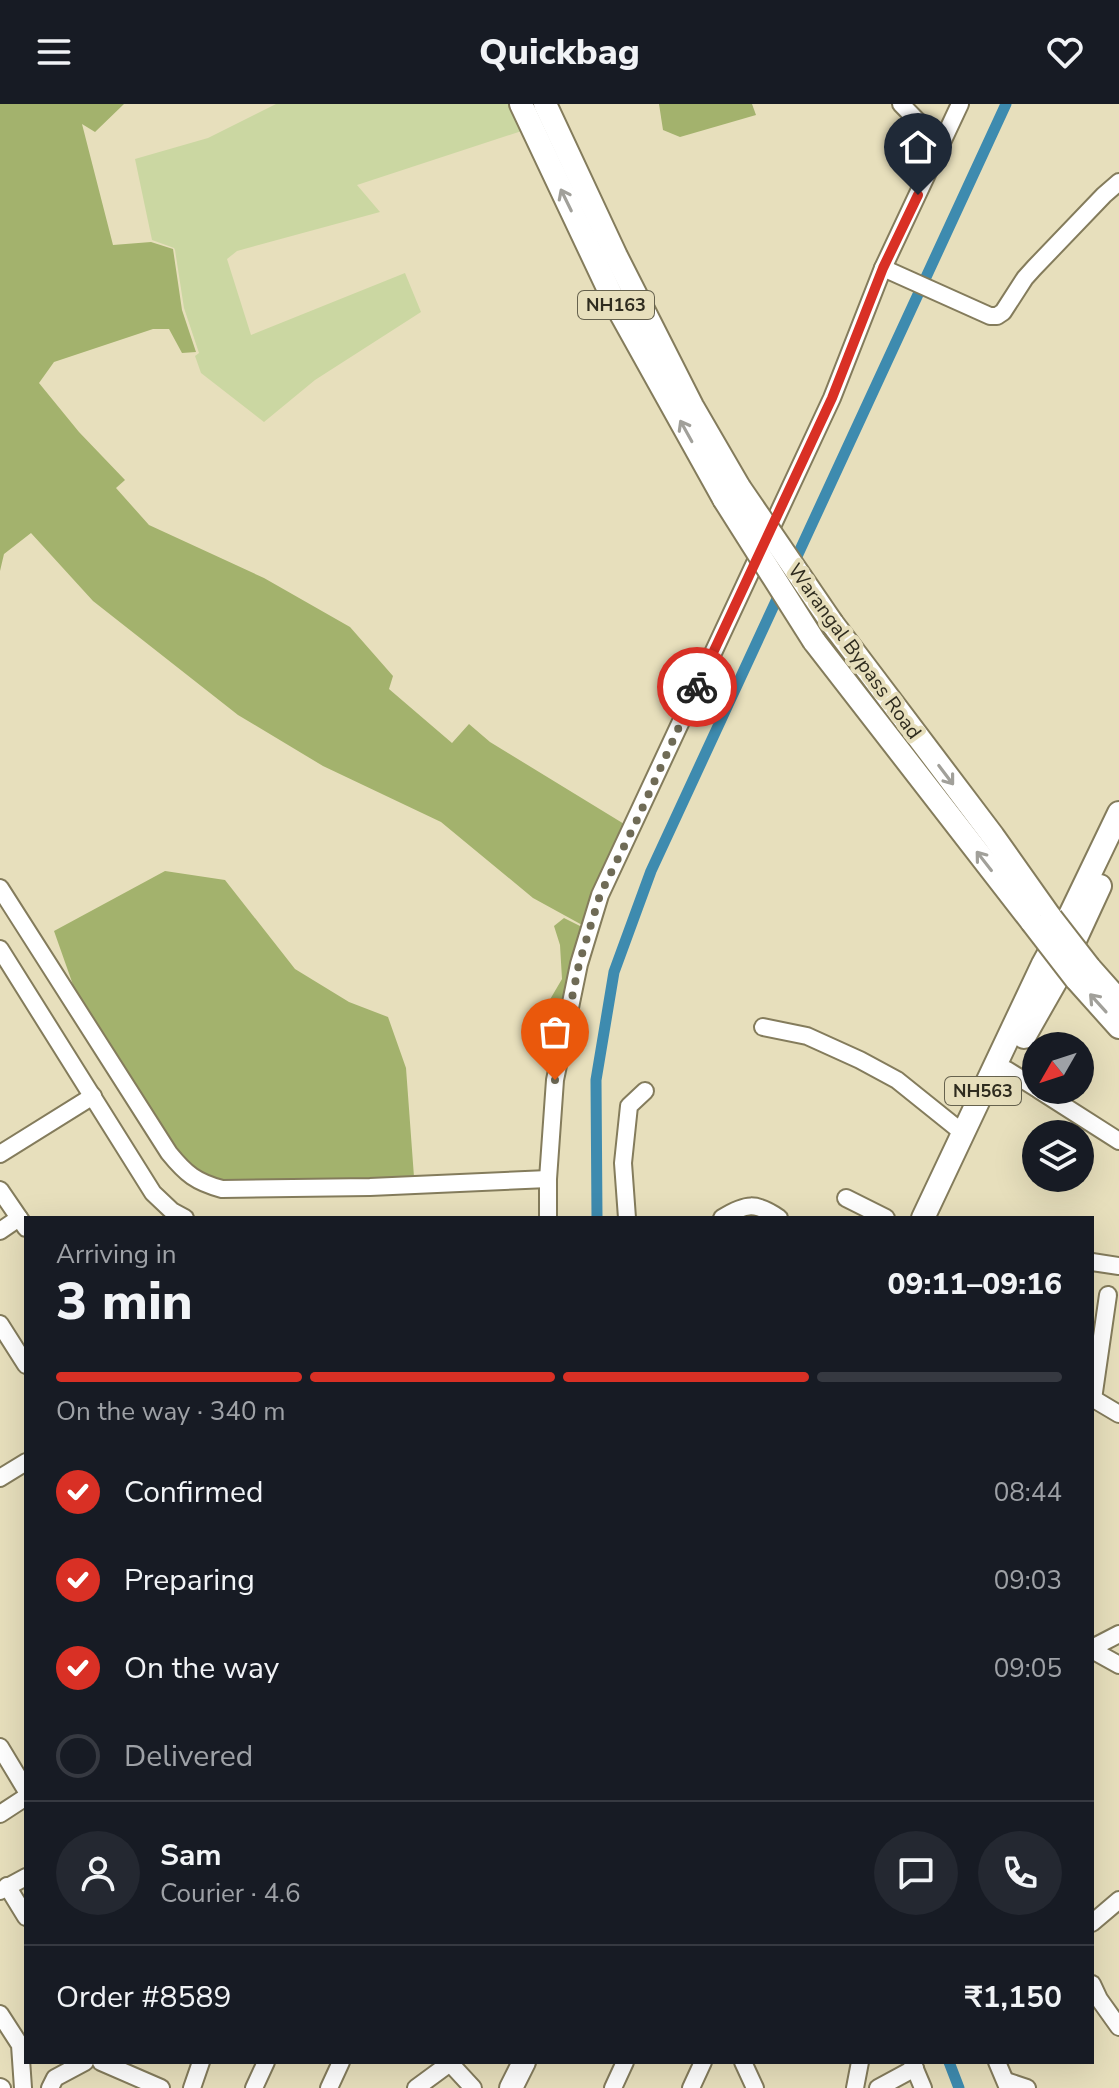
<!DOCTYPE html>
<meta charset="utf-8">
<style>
:root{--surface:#171b24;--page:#242831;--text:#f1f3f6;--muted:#9ea1a6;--line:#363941;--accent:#d93025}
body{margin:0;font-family:"Nunito Sans",sans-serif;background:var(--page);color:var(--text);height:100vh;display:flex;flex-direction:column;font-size:30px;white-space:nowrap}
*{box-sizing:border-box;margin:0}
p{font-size:26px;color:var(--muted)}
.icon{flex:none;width:44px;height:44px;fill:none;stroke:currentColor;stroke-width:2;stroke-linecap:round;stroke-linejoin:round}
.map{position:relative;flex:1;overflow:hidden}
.side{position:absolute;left:24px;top:1112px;width:1070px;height:848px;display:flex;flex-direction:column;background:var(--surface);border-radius:0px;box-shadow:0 8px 32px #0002}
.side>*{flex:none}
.needle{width:52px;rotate:231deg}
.buttons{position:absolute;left:1022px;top:928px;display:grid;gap:16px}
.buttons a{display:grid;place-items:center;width:72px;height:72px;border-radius:50%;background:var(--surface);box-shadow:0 8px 32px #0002;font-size:40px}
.pin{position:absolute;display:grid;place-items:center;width:68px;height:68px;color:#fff;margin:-82px -34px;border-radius:50% 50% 50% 0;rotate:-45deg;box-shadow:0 0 8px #0007}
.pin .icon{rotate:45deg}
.courier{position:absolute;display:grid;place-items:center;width:80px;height:80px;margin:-40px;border:6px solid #d93025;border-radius:50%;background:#fff;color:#222;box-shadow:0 2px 10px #0007}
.overview em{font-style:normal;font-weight:800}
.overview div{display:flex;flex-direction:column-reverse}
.overview{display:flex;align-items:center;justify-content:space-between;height:136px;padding:0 32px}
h1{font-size:52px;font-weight:800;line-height:60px}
.bar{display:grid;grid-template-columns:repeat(4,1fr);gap:12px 8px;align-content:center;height:96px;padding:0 32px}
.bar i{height:10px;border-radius:6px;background:var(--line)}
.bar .active{background:var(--accent)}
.bar p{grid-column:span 4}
.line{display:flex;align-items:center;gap:20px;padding:0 32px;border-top:2px solid var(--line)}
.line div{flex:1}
.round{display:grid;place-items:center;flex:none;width:84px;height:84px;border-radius:42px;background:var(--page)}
ol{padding:0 32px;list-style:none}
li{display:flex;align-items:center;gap:24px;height:88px}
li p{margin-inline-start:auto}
li .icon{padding:8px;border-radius:50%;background:var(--accent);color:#fff;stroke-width:4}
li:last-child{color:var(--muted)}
li i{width:44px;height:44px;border:4px solid var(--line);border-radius:50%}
header{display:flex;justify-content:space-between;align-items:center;height:104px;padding:0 32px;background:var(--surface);font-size:36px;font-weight:800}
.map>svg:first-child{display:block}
</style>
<header><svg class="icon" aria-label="menu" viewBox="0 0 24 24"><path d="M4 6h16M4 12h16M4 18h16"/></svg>Quickbag<svg class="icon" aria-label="heart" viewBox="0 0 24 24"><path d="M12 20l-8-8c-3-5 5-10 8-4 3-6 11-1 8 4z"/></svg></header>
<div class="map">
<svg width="1119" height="1984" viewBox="0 0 1119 1984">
<rect width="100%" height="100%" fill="#e7dfbc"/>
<path fill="#cbd7a2" d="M276,0H532L537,22L357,81L380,108L237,147L227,155L251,231L405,169L421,208L315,276L264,318L201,269L195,252L199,249L184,204L175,146L174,144L152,136L135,55L208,34Z"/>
<g fill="#a3b26d">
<path d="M0,0H124L95,28L82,20L113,141L151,138L173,145L182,206L196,248L182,249L169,225H153L54,258L39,279L79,328L125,376L116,384L149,421L264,474L350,523L393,572L389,585L452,639L469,620L490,638L629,723L584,822L533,794L441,718L323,662L238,611L93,497L31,429L4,450L0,467Z"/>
<path d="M659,0H752L756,11L680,33L663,26Z"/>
<path d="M165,767L225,776L295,865L349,898L388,913L406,964L414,1073L359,1079L192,1075L90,929L54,827Z"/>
<path d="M564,814L584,824L562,924L545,925L538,916L562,875L560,841L554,822Z"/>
</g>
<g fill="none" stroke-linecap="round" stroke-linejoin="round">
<g stroke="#3e8baf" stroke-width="11">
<path d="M793,461L1006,0"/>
<path d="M597,1114L596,976L614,868L651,767L782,484"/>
<path d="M949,1958L959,1984"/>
</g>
<g stroke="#847c5c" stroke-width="20">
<g id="minor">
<path d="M901,0L941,41"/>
<path d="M883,164L990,212H997L1003,208L1025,174L1034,164L1104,91L1119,78"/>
<path d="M0,784L169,1049C186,1070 196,1078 222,1085L370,1083L548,1075"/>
<path d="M0,845L153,1089L172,1107L185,1114"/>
<path d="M763,923L807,932L860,956L897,976L963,1029"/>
<path d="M1007,966L1036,984"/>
<path d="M1039,986L1119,1037"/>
<path d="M0,1050L93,992"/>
<path d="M0,1086L26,1124"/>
<path d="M846,1094L886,1114"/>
<path d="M548,1114V1075L555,976L579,860L600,791L832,294L883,164L960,0"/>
<path d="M627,1114L623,1059L629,1002L645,987"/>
<path d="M722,1114C746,1099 756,1098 779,1114"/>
<path d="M0,1127L19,1114"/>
<path d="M1092,1158L1119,1162"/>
<path d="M0,1220L26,1261"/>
<path d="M1092,1294L1119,1310"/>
<path d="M1093,1295L1108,1191"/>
<path d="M0,1374L26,1358"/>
<path d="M1092,1544L1119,1530"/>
<path d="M1092,1546L1119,1561"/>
<path d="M0,1643L26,1686"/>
<path d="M0,1710L26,1693"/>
<path d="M7,1782L26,1813"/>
<path d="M0,1787L26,1773"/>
<path d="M1092,1819L1119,1796"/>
<path d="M1092,1880L1099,1895L1119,1923"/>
<path d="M0,1910L20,1941L23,1984"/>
<path d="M101,1958L161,1984"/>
<path d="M449,1958L473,1984"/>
<path d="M743,1958L755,1984"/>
<path d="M912,1958L923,1984"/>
<path d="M997,1958L1008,1984"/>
<path d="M1006,1977L1027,1984"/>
<path d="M0,1983L2,1984"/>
<path d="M50,1984L55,1974L85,1958"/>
<path d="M192,1984L201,1958"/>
<path d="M254,1984L266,1958"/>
<path d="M329,1984L341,1958"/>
<path d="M416,1984L450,1959"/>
<path d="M613,1984L625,1958"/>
<path d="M691,1984L703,1958"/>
<path d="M855,1984L860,1958"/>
<path d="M878,1984L915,1964"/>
</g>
</g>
<g stroke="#847c5c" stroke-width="26">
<g id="highway">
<path d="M521,0L616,201L724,395"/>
<path d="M545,0L616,152L692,302L739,383"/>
<path d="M832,519L993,732L1051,814"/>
<path d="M814,537L1032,818"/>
<path d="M1089,863L1119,897"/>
<path d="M1076,875L1119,923"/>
<path d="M1024,933L1057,875L1100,782"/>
<path d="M923,1114L1043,860L1069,813L1119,709"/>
<path d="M511,1984L524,1958"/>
</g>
</g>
<use href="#minor" stroke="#fff" stroke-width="16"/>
<use href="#highway" stroke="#fff" stroke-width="22"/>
<g stroke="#847c5c" stroke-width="26" stroke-linecap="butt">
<g id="highway-bridge">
<path d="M739,383L832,519"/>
<path d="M724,395L814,537"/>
<path d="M1051,814L1089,863"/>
<path d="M1032,818L1076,875"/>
</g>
</g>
<use href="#highway-bridge" stroke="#fff" stroke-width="22"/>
</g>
<defs><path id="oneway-shaft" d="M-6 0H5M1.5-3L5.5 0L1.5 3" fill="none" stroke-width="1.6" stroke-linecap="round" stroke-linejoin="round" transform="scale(2)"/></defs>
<g stroke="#a1a09a">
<use href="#oneway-shaft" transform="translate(566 96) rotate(-116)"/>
<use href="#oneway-shaft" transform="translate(686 327) rotate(-119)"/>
<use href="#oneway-shaft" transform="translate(946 671) rotate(53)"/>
<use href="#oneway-shaft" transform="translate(984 757) rotate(-128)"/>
<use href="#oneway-shaft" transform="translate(1098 899) rotate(-132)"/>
</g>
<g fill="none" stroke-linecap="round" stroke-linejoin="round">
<path stroke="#6f6b56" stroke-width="8" stroke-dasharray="0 14.4" d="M555,976L579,860L600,791L637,716L697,583"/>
<path stroke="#d93025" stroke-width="10" d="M697,583L832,294L883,164L918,91"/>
</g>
<g text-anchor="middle" stroke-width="8" stroke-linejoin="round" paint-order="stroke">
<g fill="#e7dfbc" stroke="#66624e" stroke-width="2">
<rect x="578" y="187" width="76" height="28" rx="6"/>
<rect x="945" y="973" width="76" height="28" rx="6"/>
</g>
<g font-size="18" font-weight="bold" fill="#2f2c1f">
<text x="616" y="207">NH163</text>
<text x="983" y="993">NH563</text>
</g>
<g font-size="20" fill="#2f2c1f" stroke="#e7dfbc">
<text transform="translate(855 547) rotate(54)" y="7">Warangal Bypass Road</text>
</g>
</g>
</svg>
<div class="buttons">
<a><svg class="needle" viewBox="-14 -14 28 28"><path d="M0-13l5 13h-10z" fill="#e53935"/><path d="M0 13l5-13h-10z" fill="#9ea1a6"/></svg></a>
<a><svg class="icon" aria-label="layers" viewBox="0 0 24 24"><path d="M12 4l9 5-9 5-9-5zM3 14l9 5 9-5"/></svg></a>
</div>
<div class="pin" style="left:555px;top:976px;background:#ea580c"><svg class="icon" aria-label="bag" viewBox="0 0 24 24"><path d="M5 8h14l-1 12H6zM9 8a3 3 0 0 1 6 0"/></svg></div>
<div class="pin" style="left:918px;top:91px;background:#1f2937"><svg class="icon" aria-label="home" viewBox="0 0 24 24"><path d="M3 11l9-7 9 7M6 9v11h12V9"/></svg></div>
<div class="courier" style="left:697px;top:583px"><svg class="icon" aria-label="bike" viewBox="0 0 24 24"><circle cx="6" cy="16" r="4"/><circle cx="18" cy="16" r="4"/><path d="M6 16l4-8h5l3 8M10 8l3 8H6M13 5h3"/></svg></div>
<section class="side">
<div class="overview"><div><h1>3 min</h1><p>Arriving in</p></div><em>09:11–09:16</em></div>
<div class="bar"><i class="active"></i><i class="active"></i><i class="active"></i><i></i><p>On the way · 340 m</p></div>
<ol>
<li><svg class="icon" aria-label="check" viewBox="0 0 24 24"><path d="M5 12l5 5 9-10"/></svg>Confirmed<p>08:44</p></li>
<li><svg class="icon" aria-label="check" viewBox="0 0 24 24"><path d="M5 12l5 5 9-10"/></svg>Preparing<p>09:03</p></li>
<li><svg class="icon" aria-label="check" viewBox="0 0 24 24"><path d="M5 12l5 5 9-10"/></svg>On the way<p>09:05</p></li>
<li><i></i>Delivered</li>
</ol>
<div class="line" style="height:144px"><a class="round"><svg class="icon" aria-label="person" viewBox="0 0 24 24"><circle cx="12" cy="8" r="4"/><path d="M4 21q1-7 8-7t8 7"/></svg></a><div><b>Sam</b><p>Courier · 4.6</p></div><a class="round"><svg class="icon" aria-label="chat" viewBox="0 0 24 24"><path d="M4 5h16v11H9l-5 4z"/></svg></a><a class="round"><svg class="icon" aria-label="phone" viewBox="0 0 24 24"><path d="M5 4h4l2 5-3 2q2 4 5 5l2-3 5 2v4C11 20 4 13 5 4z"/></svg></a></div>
<div class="line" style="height:104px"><div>Order #8589</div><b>₹1,150</b></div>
</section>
</div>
